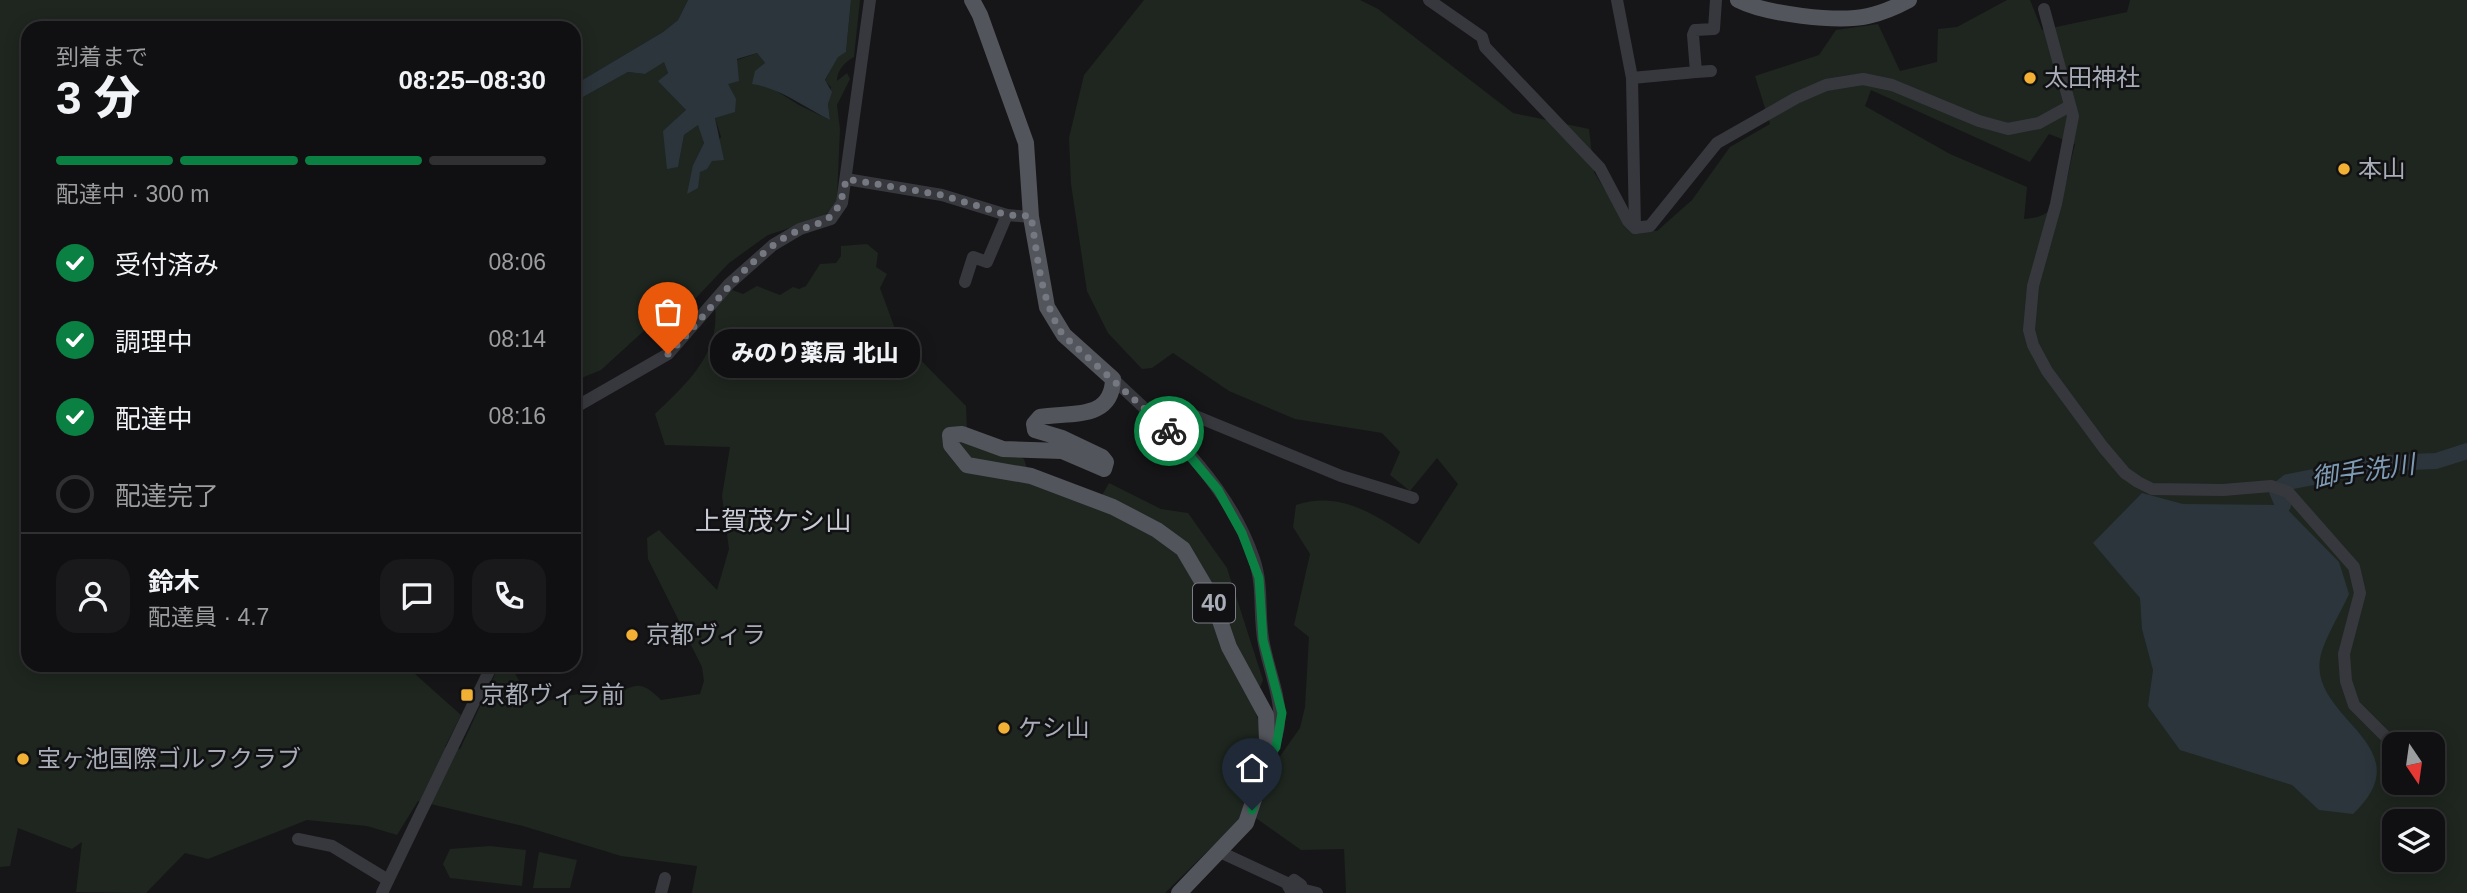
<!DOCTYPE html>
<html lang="ja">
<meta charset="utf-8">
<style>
:root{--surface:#101012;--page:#19191b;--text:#f1f3f6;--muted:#9c9d9f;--line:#303032;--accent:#0b8043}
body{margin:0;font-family:Helvetica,"Noto Sans JP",sans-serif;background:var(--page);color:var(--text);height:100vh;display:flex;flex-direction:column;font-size:26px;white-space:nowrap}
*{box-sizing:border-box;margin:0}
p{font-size:23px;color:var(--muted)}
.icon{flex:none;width:38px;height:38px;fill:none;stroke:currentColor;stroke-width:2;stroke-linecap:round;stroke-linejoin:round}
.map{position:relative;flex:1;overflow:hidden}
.drawer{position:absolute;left:21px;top:21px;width:560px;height:651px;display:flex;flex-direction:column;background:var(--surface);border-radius:21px;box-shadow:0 4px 18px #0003,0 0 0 2px var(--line)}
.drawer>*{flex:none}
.needle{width:46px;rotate:167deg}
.fabs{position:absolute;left:2382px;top:732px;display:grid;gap:14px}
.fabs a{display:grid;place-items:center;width:63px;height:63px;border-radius:14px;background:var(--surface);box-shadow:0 4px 18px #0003,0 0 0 2px var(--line);font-size:35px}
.pin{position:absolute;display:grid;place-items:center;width:60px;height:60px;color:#fff;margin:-72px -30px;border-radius:50% 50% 50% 0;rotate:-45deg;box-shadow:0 0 7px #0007}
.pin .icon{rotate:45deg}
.courier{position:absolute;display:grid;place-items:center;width:70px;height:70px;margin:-35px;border:5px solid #0b8043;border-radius:50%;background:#fff;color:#222;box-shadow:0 2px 9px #0007}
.bubble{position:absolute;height:49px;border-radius:21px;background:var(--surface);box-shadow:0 4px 18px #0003,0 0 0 2px var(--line);font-size:23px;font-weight:800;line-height:49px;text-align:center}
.headline em{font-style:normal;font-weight:800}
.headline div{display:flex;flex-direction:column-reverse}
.headline{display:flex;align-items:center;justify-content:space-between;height:119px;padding:0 35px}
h1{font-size:46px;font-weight:800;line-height:52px}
.bar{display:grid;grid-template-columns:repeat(4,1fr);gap:10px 7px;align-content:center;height:84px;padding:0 35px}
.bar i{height:9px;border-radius:5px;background:var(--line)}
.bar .selected{background:var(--accent)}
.bar p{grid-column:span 4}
.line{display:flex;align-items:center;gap:18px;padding:0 35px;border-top:2px solid var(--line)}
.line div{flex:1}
.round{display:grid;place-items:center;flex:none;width:74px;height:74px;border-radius:21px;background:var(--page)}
ol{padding:0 35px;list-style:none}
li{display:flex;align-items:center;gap:21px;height:77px}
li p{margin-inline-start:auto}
li .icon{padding:7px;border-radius:50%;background:var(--accent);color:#fff;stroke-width:4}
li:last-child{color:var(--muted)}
li i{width:38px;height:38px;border:4px solid var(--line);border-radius:50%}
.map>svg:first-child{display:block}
</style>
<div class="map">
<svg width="2467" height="893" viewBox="0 0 2467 893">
<rect width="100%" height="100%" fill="#161618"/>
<g fill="#1e261f" fill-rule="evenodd">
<path d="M0,0H688L678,20L663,32L574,85V28H28V665H405L461,715L445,747L460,749L496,672L513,670L530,700C546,705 562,696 579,694C588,693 597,695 607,694C633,692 635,673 661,700L700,694L704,681L702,667L648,559L647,538L659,530L717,590L729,549L722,496L730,447L665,445L655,414C687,383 720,355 715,307L732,290L743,294L757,286L780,295L793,287L799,289L806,286L820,264L836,263L841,256V246L867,244L878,253L876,267L887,274L880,288L898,337L966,406L967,430L1024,459L1032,484L1095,507L1109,483L1161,509L1188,513L1227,568L1263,680L1253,704L1262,732L1260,754L1236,832L1220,839L1165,893H692L697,866L621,856L523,826L418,801L397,835L367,826L307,820L208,859L185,853L146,893L76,892L82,842L72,849L18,828L10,866L0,867Z"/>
<path d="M851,0H860L854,57C845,62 837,70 837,81L847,73L850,79L837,105L840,129L837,199L832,209L821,218L768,235L729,263L679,316L647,328L601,370L574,381V102L628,72L645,74L664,61L668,73L659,81L686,110L678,167L684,135L699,124L704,143L693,165L700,172L721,137L715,118L735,99L727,84L737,60L757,53L765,63L770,87L799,105L830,120L828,104L831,87L825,81L838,56L846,52Z"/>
<path d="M1144,0H1360L1378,9L1513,113L1589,129L1594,172L1630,231H1657L1692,200L1730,147L1770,124L1755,76L1819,55L1836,30L1878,24L1900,71L1937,62L1938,29L1957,27L2007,0H2030L2042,30L2127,12L2130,0H2467V893H1346L1344,849L1301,850L1253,816L1254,793L1300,728L1305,707L1309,637L1294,625L1310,554L1293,527L1296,505C1343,489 1382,519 1419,544L1458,484L1437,458L1410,491L1390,475L1400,452L1382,433L1295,419L1229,391L1173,353L1152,368L1142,369L1108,333L1087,291L1071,184L1069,138L1084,75ZM1871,90L2030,162L2049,134L2075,144C2065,179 2068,217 2024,219L2027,187L1950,154L1865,106ZM2394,744H2432V782H2394ZM2394,821H2432V859H2394Z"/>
<path d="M490,846L526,850L522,886L450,878L443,864L450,849Z"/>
<path d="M539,852L577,860L570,888H533Z"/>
</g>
<g fill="#2c353c">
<path d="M688,0H851L846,52L838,57L825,80L832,92L828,104L830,120C805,108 780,88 752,84L755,71L765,63L757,53L737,59L739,81L728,84L736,99L735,112L715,118L724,160L712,161L707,169L700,172L698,188L687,194L693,165L704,143L698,125L684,135L678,167L667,169L663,131L686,110L658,81L668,73L664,62L645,74L628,72L574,102V85L663,32L678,20Z"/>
<path d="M2142,493L2183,504L2283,505L2339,562L2349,594C2341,612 2323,641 2320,659C2310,720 2425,746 2353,814L2319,810L2292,785L2180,750L2148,706L2153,670L2142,629L2140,598L2093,543Z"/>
</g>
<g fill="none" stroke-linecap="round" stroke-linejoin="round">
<path stroke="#2c353c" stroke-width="16" d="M2283,505L2277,491L2288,482L2385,463L2436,461L2467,451"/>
<g stroke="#37383d" stroke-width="12">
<path d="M1429,0L1482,37L1485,47L1600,168L1628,221L1635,228"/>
<path d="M1617,0L1632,78L1635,228L1650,226L1717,143L1796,98L1826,85L1863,79L1892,85L1979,121L2008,129L2039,123L2068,107"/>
<path d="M2044,9L2073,116L2056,204L2033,286L2029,330L2033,345L2047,371L2103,447L2125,473L2138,482L2152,489L2223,490L2271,486L2288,492L2354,567L2360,593L2344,654L2346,681L2354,705L2387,738"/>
<path d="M1696,72L1711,71"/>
<path d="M1632,78L1696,72L1693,35L1695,30L1714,29L1716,0"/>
<path d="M846,179L942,195L1007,215L1031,217"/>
<path d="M965,282L973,257L987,262L1007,215"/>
<path d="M1113,379C1169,431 1229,484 1254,559C1264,587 1258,616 1264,644C1274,692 1292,715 1266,762"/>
<path d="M574,408L668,354L729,284L773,245L800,229L831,219L842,203L870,0"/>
<path d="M1158,420L1193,415L1341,476L1413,498"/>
<path d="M298,839L332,846L388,880"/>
<path d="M1220,852L1289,884"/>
<path d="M1301,889L1317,893"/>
<path d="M382,893L492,665"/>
<path d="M661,893L665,878"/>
<path d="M1292,893L1288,886L1294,880L1301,885L1297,893"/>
</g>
<g stroke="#53555c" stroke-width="16">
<path d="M972,0L980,15L1026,143L1031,217L1047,307L1064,335L1113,379C1112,421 1070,412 1040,417L1034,424L1035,430L1062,438L1102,457L1106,462L1104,469L1062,451L1003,449L962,434L950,435L951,445L967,465L1031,476L1113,507L1157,530L1183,549L1213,600L1229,647L1266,715L1267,740L1263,772L1246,823L1179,893"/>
<path d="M1738,0C1765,14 1838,23 1868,16C1882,13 1896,7 1909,0"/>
</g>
</g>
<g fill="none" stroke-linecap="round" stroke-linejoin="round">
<path stroke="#757880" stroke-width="7" stroke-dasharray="0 12.6" d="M668,354C706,317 734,273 778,242C816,215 837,235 846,179L942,195L1007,215L1031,216C1038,257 1040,300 1063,335L1169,431"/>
<path stroke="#0b8043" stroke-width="9" d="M1169,431L1218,490L1242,533L1259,578L1263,640L1282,713L1276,747L1264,765L1252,810"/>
</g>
<g fill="#f2b134" stroke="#111113" stroke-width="2.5">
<circle cx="2030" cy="78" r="7"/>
<circle cx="2344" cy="169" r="7"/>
<circle cx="632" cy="635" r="7"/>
<rect x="460" y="688" width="14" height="14" rx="3.5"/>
<circle cx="1004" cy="728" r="7"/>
<circle cx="23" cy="759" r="7"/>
</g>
<g text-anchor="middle" stroke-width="5" stroke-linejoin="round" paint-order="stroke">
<rect fill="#111113" stroke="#7b7e86" stroke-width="2" x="1193" y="583.5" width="42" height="39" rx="5"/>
<g font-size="23" font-weight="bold" fill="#a8adb8">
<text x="1214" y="611">40</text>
</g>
<g font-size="24" fill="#a8adb8" stroke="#111113" text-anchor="start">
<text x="2044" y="86">太田神社</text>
<text x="2358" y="177">本山</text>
<text x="646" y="643">京都ヴィラ</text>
<text x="481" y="703">京都ヴィラ前</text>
<text x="1018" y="736">ケシ山</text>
<text x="37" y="767">宝ヶ池国際ゴルフクラブ</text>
</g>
<g font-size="26" font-style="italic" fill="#7f9bb3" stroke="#111113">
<text transform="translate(2363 471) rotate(-8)" y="9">御手洗川</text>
</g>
<g font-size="26" fill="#c9ccd4" stroke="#111113">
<text x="773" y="530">上賀茂ケシ山</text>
</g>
</g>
</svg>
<div class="fabs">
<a><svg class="needle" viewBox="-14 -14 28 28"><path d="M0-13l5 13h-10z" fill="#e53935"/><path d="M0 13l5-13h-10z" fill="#9c9d9f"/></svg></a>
<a><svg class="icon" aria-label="layers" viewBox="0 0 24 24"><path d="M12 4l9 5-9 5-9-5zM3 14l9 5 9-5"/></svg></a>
</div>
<div class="pin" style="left:668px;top:354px;background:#ea580c"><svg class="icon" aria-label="bag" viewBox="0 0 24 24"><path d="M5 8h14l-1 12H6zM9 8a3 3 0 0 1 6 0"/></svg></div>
<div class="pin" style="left:1252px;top:810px;background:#1f2937"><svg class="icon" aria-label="home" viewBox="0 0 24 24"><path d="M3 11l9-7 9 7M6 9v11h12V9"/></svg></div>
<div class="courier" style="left:1169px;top:431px"><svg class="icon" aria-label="bike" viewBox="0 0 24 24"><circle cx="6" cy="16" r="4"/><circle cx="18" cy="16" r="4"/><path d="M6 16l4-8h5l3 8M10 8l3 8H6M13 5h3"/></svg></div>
<div class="bubble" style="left:710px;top:329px;width:210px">みのり薬局 北山</div>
<section class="drawer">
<div class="headline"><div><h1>3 分</h1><p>到着まで</p></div><em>08:25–08:30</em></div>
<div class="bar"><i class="selected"></i><i class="selected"></i><i class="selected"></i><i></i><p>配達中 · 300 m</p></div>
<ol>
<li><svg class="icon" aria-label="check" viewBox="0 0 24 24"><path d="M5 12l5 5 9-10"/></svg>受付済み<p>08:06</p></li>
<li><svg class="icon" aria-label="check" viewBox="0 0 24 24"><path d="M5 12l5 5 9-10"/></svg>調理中<p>08:14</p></li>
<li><svg class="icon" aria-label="check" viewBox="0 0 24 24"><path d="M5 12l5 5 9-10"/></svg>配達中<p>08:16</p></li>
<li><i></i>配達完了</li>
</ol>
<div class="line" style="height:126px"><a class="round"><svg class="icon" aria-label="person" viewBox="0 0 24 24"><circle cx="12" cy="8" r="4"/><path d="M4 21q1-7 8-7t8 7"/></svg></a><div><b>鈴木</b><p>配達員 · 4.7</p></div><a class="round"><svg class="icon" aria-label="chat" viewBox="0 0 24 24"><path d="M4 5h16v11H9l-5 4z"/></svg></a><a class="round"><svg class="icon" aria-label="phone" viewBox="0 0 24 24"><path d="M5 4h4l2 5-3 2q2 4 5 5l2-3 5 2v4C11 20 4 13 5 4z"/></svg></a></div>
</section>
</div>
